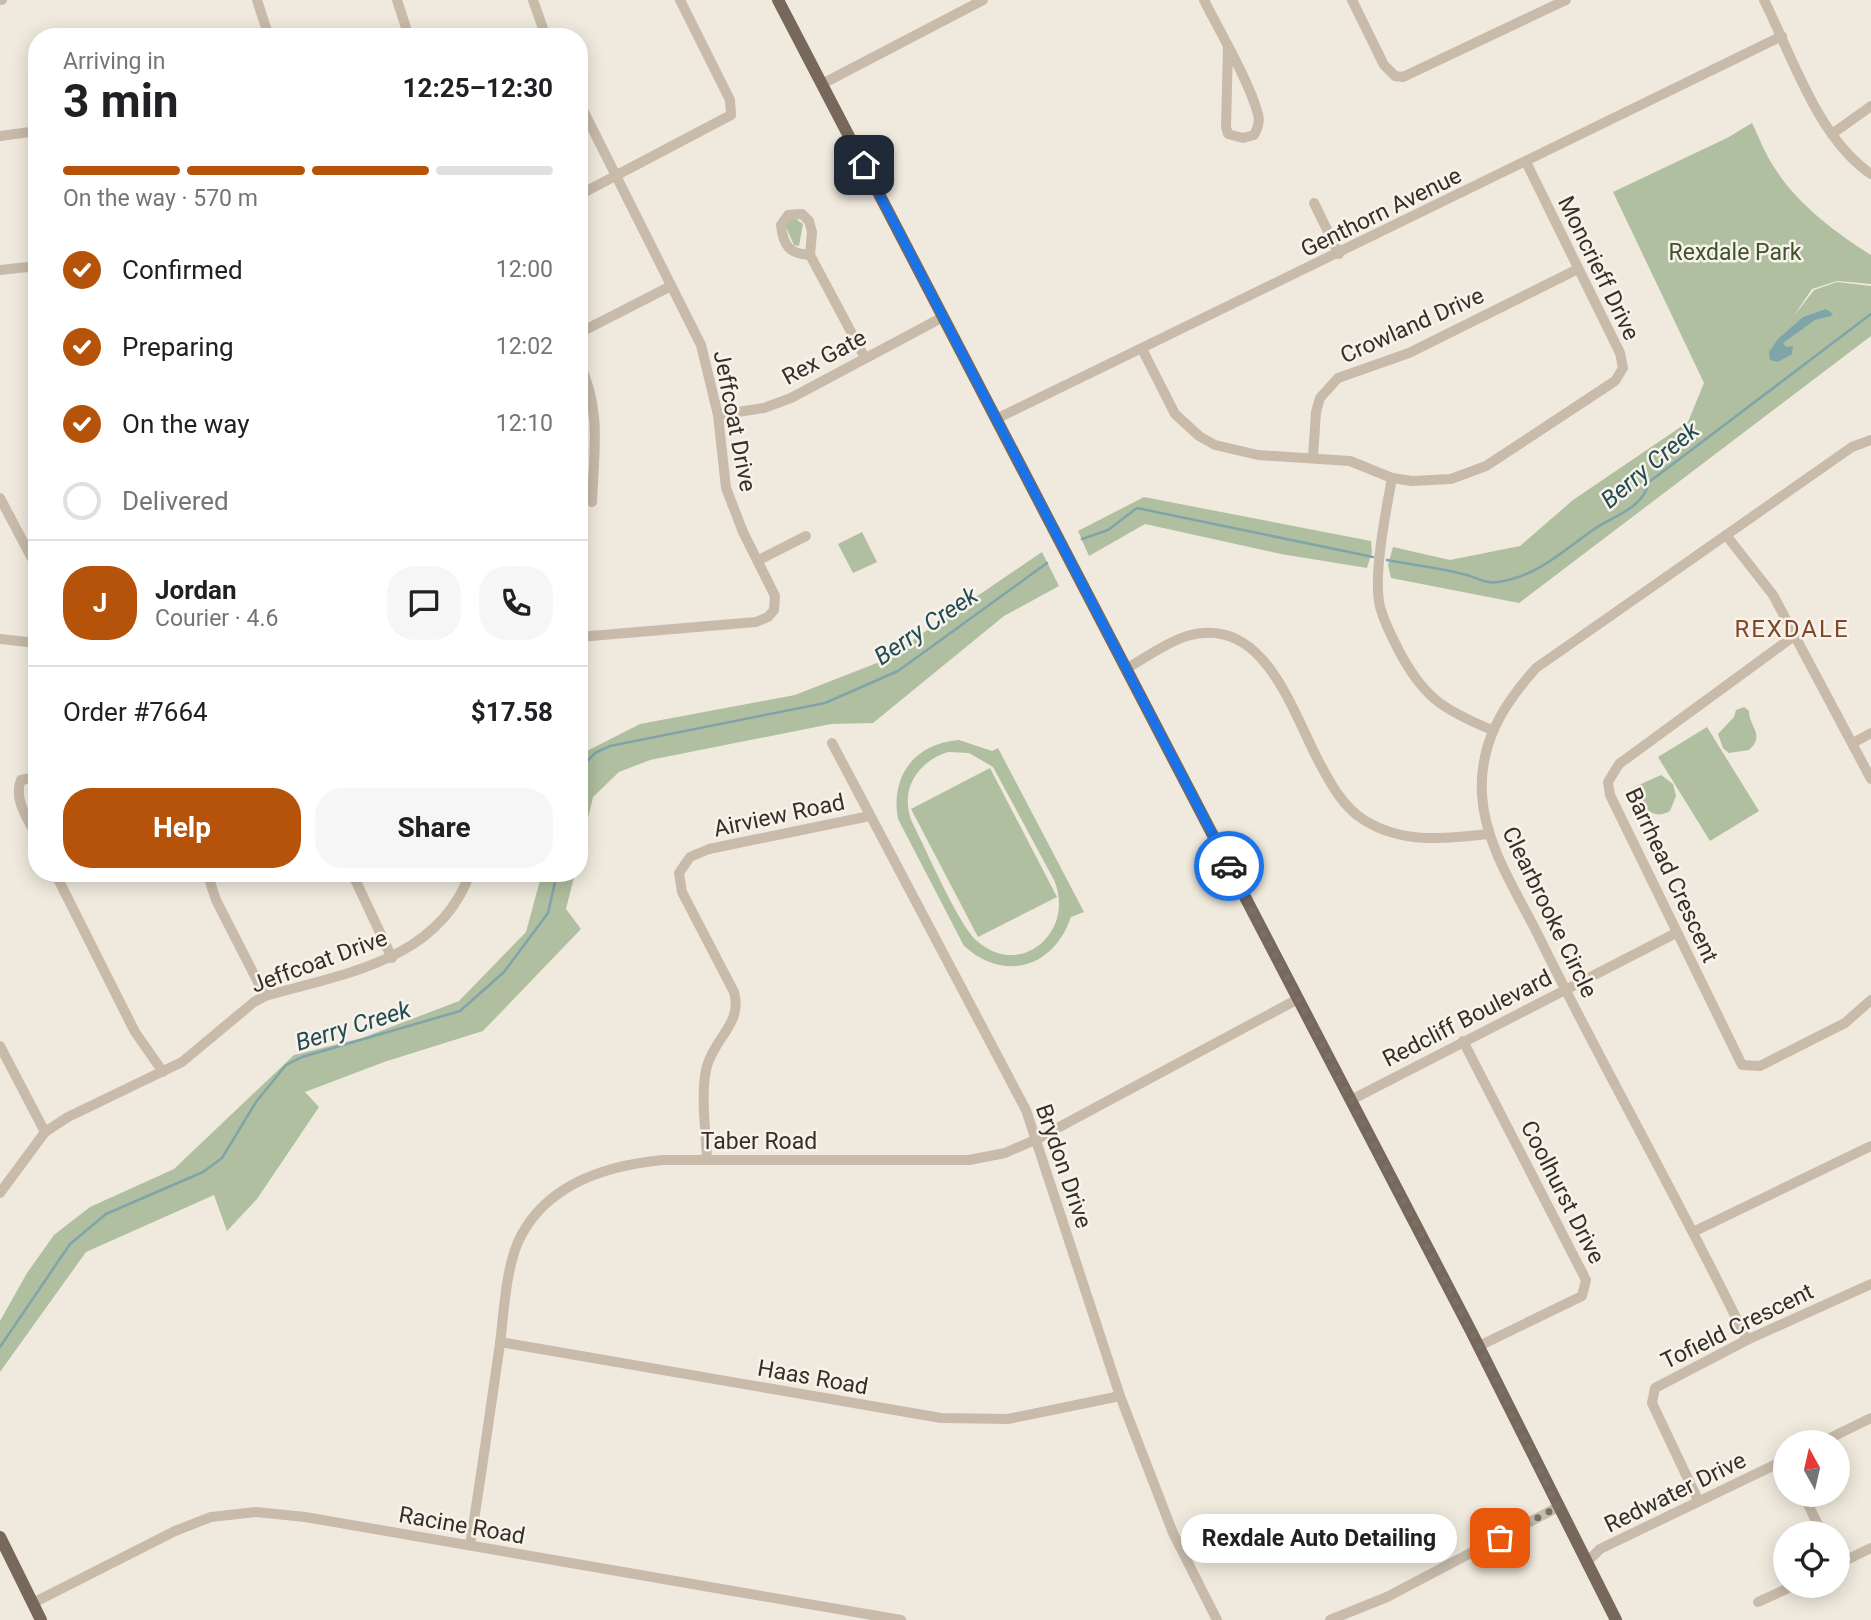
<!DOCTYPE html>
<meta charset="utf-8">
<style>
:root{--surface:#fff;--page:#f6f6f6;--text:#202124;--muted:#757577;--line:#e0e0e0;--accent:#b45309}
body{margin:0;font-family:Roboto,sans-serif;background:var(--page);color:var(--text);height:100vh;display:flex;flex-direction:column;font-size:26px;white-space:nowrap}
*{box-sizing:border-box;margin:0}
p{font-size:23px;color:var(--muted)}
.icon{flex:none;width:38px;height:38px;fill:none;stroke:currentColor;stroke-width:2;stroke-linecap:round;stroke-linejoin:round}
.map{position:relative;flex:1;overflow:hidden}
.panel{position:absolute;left:28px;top:28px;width:560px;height:854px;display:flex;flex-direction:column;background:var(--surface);border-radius:28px;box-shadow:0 4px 18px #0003}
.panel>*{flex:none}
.needle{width:46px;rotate:352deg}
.buttons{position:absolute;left:1773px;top:1430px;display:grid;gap:14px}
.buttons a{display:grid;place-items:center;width:77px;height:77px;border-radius:50%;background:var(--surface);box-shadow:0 4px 18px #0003;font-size:35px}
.pin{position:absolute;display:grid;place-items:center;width:60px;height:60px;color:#fff;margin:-30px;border-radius:14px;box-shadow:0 4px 10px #0006}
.courier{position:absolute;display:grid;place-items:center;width:70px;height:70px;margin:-35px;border:5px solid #1a73e8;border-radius:50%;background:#fff;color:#222;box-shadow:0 2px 9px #0007}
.bubble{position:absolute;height:49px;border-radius:24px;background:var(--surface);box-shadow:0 4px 18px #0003;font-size:23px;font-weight:700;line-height:49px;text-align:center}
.head em{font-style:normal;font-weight:700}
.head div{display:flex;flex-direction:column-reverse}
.head{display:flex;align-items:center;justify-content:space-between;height:119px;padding:0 35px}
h1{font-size:46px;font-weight:700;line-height:52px}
.bar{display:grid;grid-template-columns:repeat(4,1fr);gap:10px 7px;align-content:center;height:84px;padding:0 35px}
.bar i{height:9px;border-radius:5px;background:var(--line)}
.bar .active{background:var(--accent)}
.bar p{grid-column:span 4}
.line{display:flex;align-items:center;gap:18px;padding:0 35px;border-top:2px solid var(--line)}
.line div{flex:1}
.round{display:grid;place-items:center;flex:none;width:74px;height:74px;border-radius:28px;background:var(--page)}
ol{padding:0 35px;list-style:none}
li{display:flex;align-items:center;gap:21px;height:77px}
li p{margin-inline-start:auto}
li .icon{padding:7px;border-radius:50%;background:var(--accent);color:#fff;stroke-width:4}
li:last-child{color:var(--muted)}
li i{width:38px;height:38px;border:4px solid var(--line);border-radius:50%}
.button{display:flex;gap:14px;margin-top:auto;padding:14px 35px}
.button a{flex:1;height:80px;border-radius:28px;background:var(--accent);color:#fff;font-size:28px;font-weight:700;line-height:80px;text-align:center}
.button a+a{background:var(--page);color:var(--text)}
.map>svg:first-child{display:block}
</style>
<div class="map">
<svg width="1871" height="1620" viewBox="0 0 1871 1620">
<rect width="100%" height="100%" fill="#f0eade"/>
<g fill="#b0bf9f" fill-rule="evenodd">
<path d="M1752,123C1759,137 1765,154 1774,167C1797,204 1835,232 1871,255V284L1837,281L1812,289L1793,317L1814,290L1837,282L1871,286V336L1519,603L1391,578L1388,565L1393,547L1450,560L1520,546L1573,500L1688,422L1704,383L1613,192L1727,138Z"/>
<path d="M793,217L803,224L799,246L794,245L785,225Z"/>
<path d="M1144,497L1371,541L1372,552L1367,568L1281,554L1145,524L1089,556L1078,531Z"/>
<path d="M862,532L877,562L853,573L838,544Z"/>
<path d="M1042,552L1059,586L1004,616L873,723L831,724L650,760L619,772L593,797L579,856V755L640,724L795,695L882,661Z"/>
<path d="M1744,707L1749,711C1749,727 1766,735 1749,750L1729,753L1723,748L1718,734L1734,717L1736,710Z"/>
<path d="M1707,727L1759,811L1710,841L1658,757Z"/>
<path d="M959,740L992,751L998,748L1084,912L1071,917C1054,967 1005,983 964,946L898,819C890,776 915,743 959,740ZM948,752L969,753L993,767L1054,880C1076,931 1021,980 977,941C958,924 926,849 912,822C899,790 917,762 948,752Z"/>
<path d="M990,768L1057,897L978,937L911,809Z"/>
<path d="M1661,775L1673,784L1676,796L1670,811C1651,822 1644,804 1630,793V789Z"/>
<path d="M542,873H575L566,909L581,929L483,1031L384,1062L305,1092L319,1107L257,1199L227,1231L214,1195L86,1252L0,1372V1321L27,1273L54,1235L90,1207L174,1169L294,1055L362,1038L459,1001L526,932Z"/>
</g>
<path fill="#7fa5ab" d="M1826,309L1833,314L1831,316L1815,320L1783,343L1786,347L1793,346L1792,354L1778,362L1770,360L1769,352L1778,339L1803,317Z"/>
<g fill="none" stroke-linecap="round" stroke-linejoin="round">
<g stroke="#7fa5ab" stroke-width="2.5">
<path d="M1082,539L1108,530L1137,508L1373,557"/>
<path d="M1387,560C1414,565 1441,568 1467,575C1477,578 1486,584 1498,582C1535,577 1561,553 1590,532C1611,516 1643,510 1649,482L1871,314"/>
<path d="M579,770L595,753L610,746L825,703L898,671L1047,563"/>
<path d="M0,1347L70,1244L106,1214L203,1172L222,1158L256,1102L286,1065L302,1057L460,1011L504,972L548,913L557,873"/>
</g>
<g stroke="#c8bbaa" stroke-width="10">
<path d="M0,0H2"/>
<path d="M257,0L269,37"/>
<path d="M397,0L409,37"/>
<path d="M533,0L546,37"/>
<path d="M1204,0C1220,32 1249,81 1258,114C1260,121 1258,128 1254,135L1243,138L1228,134L1226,127L1228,48"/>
<path d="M1352,0L1384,65L1395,76L1403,77L1566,0"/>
<path d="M1764,0C1792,56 1818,138 1871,174"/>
<path d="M822,84L983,0"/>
<path d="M579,102L701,345L718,415L726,488L743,532L775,596L774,610L768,617L756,622L579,637"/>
<path d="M1832,134L1871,106"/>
<path d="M0,136L37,131"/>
<path d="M579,195L731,115L730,100L680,0"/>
<path d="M1314,203L1339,254"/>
<path d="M810,255C790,254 783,246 781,225L788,215L802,214L809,221L812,232L810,255L865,358"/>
<path d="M0,270L37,266"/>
<path d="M579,333L671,286"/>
<path d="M1142,349L1175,414L1199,436L1215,445L1258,455L1350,461L1392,478L1412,481L1451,479L1486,466L1615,381L1623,368L1620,353L1526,162"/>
<path d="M579,362C602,411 594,450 592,502"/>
<path d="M718,415L764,408L791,398L943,317"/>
<path d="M996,419L1782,36"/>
<path d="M1313,457L1316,412L1320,398L1338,378L1409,353L1578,269"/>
<path d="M1392,478C1386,511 1374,570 1379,602C1382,619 1390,632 1397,647C1422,696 1441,709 1492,730"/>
<path d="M0,498L37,568"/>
<path d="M1726,535L1773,595L1871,779"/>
<path d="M759,560L806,536"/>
<path d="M1794,636L1619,764L1608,782L1610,795L1742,1065L1760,1066L1845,1023L1871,1000"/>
<path d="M0,639L37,643"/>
<path d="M1126,669C1145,658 1167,642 1187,636C1264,614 1291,709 1319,762C1330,783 1343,807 1364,820C1402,844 1445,839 1488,834"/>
<path d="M832,743L1026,1110L1120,1396L1173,1533L1217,1620"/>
<path d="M1853,743L1871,733"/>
<path d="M37,777L21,780C13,799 28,819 37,837"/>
<path d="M55,873L135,1032L163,1072"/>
<path d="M207,873L216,900L265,996"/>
<path d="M352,873L392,958"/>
<path d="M1463,1041L1586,1280L1582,1296L1479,1346"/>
<path d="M0,1046L45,1132"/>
<path d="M1351,1100L1676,933"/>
<path d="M707,1160C706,1134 700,1090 707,1066C715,1037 743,1023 734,992L682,892L679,873L690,857L709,849L870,816"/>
<path d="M0,1193L45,1132L68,1117L182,1062L254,1002L265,996C343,974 439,961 470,873"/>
<path d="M1695,1231L1871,1146"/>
<path d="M1747,1340C1682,1205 1607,1075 1541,941C1519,895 1485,847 1482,795C1479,743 1503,705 1536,668L1852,447L1871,440"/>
<path d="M500,1342L941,1418L1008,1419L1120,1396"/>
<path d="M1822,1442L1871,1418"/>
<path d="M1803,1494L1822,1533"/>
<path d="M1698,1500L1652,1403L1655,1388L1747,1340L1871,1284"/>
<path d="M470,1545C481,1478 490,1411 500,1344C504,1311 506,1262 522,1234C550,1183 609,1165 663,1160H969L1005,1153L1037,1139L1298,999"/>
<path d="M1586,1563L1600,1549L1785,1460"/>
<path d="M1838,1564L1871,1548"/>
<path d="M1758,1602L1793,1586"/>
<path d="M33,1603L175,1531L211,1517L256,1512L305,1517L901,1620"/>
<path d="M1330,1620L1387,1597L1558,1507"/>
</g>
<g stroke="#77685b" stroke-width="12">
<path d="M778,0L1471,1331L1616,1620"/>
<path d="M0,1537L41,1620"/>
</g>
</g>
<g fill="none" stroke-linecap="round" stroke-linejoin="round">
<path stroke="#777068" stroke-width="7" stroke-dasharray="0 12.6" d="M1229,866L1479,1346L1558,1507L1500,1538"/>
<path stroke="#1a73e8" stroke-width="9" d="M864,165L1229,866"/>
</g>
<g text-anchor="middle" stroke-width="5" stroke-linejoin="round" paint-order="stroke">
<g font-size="23" fill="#362f29" stroke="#f8f3ea">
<text transform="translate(1381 212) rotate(-26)" y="8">Genthorn Avenue</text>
<text transform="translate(1599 268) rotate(64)" y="8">Moncrieff Drive</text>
<text transform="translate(1412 325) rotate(-24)" y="8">Crowland Drive</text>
<text transform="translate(824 357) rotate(-28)" y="8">Rex Gate</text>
<text transform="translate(735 421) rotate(79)" y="8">Jeffcoat Drive</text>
<text transform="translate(779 815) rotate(-12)" y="8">Airview Road</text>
<text transform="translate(1672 875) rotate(65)" y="8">Barrhead Crescent</text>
<text transform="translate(1550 912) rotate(64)" y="8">Clearbrooke Circle</text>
<text transform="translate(319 961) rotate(-20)" y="8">Jeffcoat Drive</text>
<text transform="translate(1467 1018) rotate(-27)" y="8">Redcliff Boulevard</text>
<text x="759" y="1149">Taber Road</text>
<text transform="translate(1064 1166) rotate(71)" y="8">Brydon Drive</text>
<text transform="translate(1563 1192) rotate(63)" y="8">Coolhurst Drive</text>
<text transform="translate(1737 1326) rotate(-26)" y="8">Tofield Crescent</text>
<text transform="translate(813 1377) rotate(10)" y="8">Haas Road</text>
<text transform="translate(1675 1492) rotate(-26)" y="8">Redwater Drive</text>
<text transform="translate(462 1525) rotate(10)" y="8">Racine Road</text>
</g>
<g font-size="23" fill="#41522f" stroke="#f8f3ea">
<text x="1735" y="260">Rexdale Park</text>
</g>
<g font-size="24" font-style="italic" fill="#224b54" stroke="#f8f3ea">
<text transform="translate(1650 465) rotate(-40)" y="8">Berry Creek</text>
<text transform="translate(926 626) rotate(-34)" y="8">Berry Creek</text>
<text transform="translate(353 1026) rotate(-17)" y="8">Berry Creek</text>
</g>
<g font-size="24" letter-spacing="2" fill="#7f4628" stroke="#f8f3ea">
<text x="1792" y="637">REXDALE</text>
</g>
</g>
</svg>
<div class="buttons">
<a><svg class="needle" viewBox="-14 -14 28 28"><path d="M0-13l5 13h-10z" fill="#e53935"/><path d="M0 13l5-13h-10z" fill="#757577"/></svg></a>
<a><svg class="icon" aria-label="locate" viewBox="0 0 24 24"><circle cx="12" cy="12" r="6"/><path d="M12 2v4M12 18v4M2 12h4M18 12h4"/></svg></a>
</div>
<div class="pin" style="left:1500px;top:1538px;background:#ea580c"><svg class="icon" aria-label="bag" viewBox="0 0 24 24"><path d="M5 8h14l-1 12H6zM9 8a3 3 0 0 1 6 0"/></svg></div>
<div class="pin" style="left:864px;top:165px;background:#1f2937"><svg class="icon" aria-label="home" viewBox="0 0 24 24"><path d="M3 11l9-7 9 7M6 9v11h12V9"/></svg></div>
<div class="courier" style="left:1229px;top:866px"><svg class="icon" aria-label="car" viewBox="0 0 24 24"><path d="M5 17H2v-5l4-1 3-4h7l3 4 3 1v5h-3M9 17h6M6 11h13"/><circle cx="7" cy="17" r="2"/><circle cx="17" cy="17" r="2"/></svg></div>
<div class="bubble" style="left:1181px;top:1514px;width:276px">Rexdale Auto Detailing</div>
<section class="panel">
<div class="head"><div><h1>3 min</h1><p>Arriving in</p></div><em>12:25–12:30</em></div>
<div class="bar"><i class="active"></i><i class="active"></i><i class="active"></i><i></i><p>On the way · 570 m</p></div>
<ol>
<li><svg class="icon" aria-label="check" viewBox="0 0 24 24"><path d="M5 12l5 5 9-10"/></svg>Confirmed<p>12:00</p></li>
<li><svg class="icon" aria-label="check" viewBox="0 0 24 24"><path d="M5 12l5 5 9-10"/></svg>Preparing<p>12:02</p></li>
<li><svg class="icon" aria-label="check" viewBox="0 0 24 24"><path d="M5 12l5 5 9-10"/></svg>On the way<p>12:10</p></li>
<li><i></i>Delivered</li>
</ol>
<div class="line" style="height:126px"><b class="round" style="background:var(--accent);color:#fff">J</b><div><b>Jordan</b><p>Courier · 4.6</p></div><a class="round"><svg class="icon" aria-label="chat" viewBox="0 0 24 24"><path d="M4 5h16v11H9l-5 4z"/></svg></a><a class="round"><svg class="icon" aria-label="phone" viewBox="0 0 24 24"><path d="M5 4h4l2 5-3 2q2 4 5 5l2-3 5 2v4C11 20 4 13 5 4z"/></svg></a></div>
<div class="line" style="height:91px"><div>Order #7664</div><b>$17.58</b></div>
<div class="button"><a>Help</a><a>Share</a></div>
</section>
</div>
